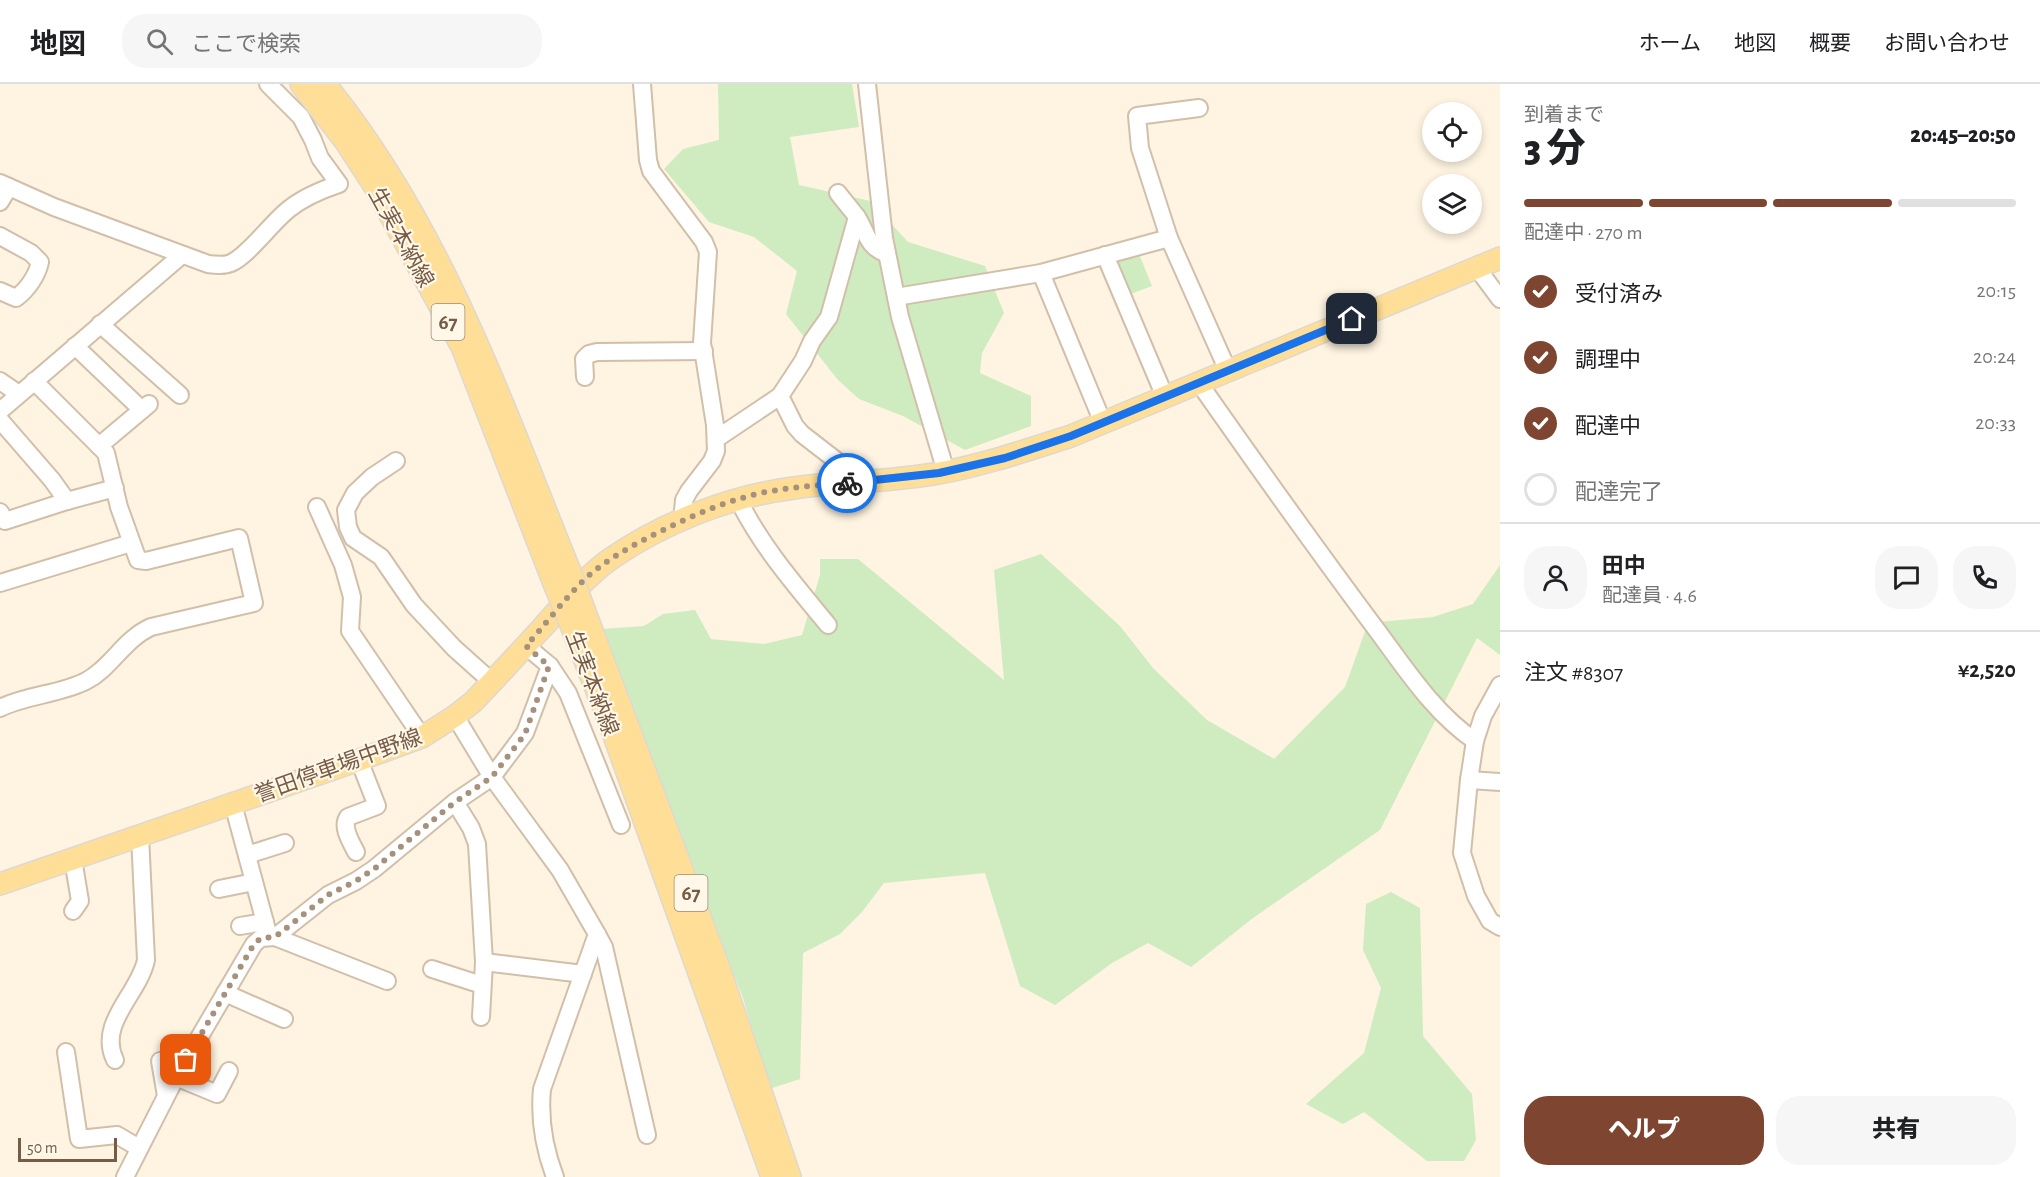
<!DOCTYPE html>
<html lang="ja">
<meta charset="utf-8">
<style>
:root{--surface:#fff;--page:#f6f6f6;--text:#202124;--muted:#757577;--line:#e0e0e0;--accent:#7e4530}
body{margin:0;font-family:"Alegreya Sans","Noto Sans JP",sans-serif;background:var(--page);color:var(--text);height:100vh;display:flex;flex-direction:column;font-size:22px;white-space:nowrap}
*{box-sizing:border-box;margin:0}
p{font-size:20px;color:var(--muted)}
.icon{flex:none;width:33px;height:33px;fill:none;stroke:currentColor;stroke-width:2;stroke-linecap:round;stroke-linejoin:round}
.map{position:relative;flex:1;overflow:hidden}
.side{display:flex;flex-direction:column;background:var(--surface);width:540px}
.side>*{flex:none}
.tools{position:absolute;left:1422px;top:18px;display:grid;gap:12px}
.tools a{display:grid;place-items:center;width:60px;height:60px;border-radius:50%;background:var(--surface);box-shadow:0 3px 9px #0003;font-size:30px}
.scale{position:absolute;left:18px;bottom:15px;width:99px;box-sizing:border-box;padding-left:6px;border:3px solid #775b46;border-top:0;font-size:16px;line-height:21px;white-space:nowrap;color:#775b46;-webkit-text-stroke:4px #fff8e9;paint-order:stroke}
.pin{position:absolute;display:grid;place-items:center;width:51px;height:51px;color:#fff;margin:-26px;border-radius:12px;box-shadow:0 3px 9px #0006}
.courier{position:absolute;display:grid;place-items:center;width:60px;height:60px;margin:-30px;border:4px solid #1a73e8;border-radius:50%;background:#fff;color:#222;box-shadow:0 2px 8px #0007}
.head em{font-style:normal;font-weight:800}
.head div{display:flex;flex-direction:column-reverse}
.head{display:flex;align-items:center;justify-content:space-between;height:102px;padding:0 24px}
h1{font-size:39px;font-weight:800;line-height:45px}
.bar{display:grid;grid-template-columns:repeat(4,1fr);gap:9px 6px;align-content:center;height:72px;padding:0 24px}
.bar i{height:8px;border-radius:4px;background:var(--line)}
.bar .selected{background:var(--accent)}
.bar p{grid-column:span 4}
.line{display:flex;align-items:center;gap:15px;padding:0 24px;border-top:2px solid var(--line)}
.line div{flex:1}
.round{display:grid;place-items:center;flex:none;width:63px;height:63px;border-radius:24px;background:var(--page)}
ol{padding:0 24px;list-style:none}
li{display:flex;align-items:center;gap:18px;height:66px}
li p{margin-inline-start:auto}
li .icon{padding:6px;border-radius:50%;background:var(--accent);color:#fff;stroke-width:4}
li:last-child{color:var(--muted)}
li i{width:33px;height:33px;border:3px solid var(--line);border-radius:50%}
.primary-button{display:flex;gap:12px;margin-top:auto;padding:12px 24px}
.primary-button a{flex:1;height:69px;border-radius:24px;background:var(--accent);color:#fff;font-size:24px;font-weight:800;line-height:69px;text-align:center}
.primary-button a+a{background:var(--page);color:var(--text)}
header{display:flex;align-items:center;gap:36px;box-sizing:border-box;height:84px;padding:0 30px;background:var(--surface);border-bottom:2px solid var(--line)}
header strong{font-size:28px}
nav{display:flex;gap:33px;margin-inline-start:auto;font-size:21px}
.search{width:420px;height:54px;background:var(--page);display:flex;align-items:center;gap:15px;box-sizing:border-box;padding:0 21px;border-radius:24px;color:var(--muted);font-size:22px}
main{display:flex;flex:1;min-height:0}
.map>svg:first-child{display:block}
</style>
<header>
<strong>地図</strong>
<div class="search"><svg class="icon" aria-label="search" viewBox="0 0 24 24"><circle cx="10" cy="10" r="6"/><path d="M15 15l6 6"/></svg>ここで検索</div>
<nav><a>ホーム</a><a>地図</a><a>概要</a><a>お問い合わせ</a></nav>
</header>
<main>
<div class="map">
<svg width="1500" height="1093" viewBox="0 0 1500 1093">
<rect width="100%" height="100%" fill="#fef4e1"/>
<g fill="#ceecbf">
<path d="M718,0H852L859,43L790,53L799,101L870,117L908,158L985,182L1004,229L982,269L980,289L1031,312V342L965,366L903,332L859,315L838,296L786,230L797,187L754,153L709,138L664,85L683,65L719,56Z"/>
<path d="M1139,170L1152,202L1125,212L1111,178Z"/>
<path d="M1041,470L1120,542L1153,584L1207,636L1274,675L1345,603L1368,539L1433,533L1473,520L1500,481V571L1477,554L1380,746L1253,834L1191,883L1148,859L1112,879L1055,921L1020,902L985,789L884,799L862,828L840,850L803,869L800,995L769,1005L743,914L642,659L587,546L644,542L663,530L695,526L711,555L764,560L802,551L820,491V475H858L1004,596L994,486Z"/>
<path d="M1391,808L1420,824L1423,952L1472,1010L1476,1056L1464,1077H1427L1364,1028L1343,1040L1306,1020L1364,969L1381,904L1363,866L1366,820Z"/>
</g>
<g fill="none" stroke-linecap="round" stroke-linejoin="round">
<g stroke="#d1bfaa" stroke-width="20">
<g id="minor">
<path d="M642,0L648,76L651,87L704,158L708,168L702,259L715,341L716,367L712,377L689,407L684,416L682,437"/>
<path d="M867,0L884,154L900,233L946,388"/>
<path d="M1199,24L1137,32L1140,64L1169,154L1228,287"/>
<path d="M0,99L54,123L208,180C216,181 224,182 231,179C248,172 272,138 289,125C304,113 321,106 339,100L320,74L313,56L301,33L268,0"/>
<path d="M838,109C844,117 851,125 857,133C868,150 866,162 887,170"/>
<path d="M0,118L9,103"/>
<path d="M0,152L31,169L40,178C37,192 27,206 16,214L0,207"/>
<path d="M1105,171L1165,313"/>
<path d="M1477,184L1500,215"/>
<path d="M1041,189L1103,339"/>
<path d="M896,213L1041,189L1169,154"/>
<path d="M100,240L180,311"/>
<path d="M75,262L142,326"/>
<path d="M585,293L584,275L589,270L597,268L704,267"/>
<path d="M0,297L19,310"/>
<path d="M1199,299C1255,379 1312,459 1370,537C1402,579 1431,627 1475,657"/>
<path d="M780,312L795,342L802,350L842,381L855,398"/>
<path d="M0,327L182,171"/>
<path d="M0,336L52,396L67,417"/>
<path d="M716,355L780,312L803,277L812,257L829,233L857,133"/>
<path d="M99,362L149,320"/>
<path d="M396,377L372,393L355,409L346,426L348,443L353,454L381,473L414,521L454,564L492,598"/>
<path d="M738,415C761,462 795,501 828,541"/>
<path d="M317,423L343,481L352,513L350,547L422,653"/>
<path d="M0,428L5,437L67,417L115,404"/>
<path d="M0,499L131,459"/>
<path d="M526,562L550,582L568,609L621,741"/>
<path d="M1500,601L1483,632L1475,657L1469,696L1462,769L1476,812L1490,837L1500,843"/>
<path d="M0,624C26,611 61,610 86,597C111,584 124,555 151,543L254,519L239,454L146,477L138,476L119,423L106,369L34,297"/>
<path d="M455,632L492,693L560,786L597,850L542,1005C539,1036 544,1064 555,1093"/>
<path d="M1469,696L1500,698"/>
<path d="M455,718L471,744L477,760L484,878L481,933"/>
<path d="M233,720L269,853"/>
<path d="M356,768C351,758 341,743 348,733L377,722L359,676"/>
<path d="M247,771L285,759"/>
<path d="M73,775L80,817L73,827"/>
<path d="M219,805L254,798"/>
<path d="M240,842L265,838"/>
<path d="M597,850L604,863L647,1051"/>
<path d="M275,853L387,897"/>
<path d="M484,878L583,890"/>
<path d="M432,885L482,901"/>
<path d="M225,909L284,935"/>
<path d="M66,968L79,1055L117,1051L139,1064"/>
<path d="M115,976C97,939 139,910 146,876L140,752"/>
<path d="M160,977L166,1012"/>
<path d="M176,993L217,1010L229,987"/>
<path d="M125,1093L176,993L254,860L261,854L275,853L328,811L356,797L374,785L455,718L492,693L525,649L550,582"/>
</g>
</g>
<g stroke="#ded8d3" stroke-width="24">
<g id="major">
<path d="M301,0L345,57L375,103L462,263L553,497"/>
<path d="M325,0C441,142 501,317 569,485"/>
<path d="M585,528L719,884L790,1093"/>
<path d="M571,541L608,635L772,1093"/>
<path d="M0,800L359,676L422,653L455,632L473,618C496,594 519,569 542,544C563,521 583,495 609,476C662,439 730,412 794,404C842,397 891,398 939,389C984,381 1027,366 1071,352L1500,174"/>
</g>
</g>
<use href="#minor" stroke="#fff" stroke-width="16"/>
<use href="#major" stroke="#ffdf97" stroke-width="21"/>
<g stroke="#ded8d3" stroke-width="24" stroke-linecap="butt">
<g id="major-bridge">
<path d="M569,485L585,528"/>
<path d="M553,497L571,541"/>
</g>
</g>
<use href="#major-bridge" stroke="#ffdf97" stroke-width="21"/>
</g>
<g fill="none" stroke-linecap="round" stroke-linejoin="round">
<path stroke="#a6917c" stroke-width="6" stroke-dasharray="0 10.8" d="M186,976L254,860L261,854L275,853L328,811L356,797L374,785L455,718L492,693L525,650L549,582L526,562C546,540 564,515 586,494C605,477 628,464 651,452C687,434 722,418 761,409C790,403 819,401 847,399"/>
<path stroke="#1a73e8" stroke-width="8" d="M847,399L939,389L1005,374L1071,352L1352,235"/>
</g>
<g text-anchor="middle" stroke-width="4.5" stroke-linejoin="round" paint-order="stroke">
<g fill="#fff8e9" stroke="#a08a77" stroke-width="1.5">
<rect x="431.5" y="220" width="33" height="36" rx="4.5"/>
<rect x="674.5" y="791" width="33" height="36" rx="4.5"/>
</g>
<g font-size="21" font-weight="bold" fill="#775b46">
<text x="448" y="245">67</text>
<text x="691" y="816">67</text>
</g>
<g font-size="22" fill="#775b46" stroke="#fff8e9">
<text transform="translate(402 153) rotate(61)" y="8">生実本納線</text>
<text transform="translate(593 599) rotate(69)" y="8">生実本納線</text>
<text transform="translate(338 681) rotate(-20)" y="8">誉田停車場中野線</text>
</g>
</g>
</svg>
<div class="tools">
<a><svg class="icon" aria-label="locate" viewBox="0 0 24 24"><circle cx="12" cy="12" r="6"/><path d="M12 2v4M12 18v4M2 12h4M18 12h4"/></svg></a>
<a><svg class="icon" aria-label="layers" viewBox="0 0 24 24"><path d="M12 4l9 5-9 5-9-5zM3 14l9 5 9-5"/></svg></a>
</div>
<div class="scale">50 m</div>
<div class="pin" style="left:186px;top:976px;background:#ea580c"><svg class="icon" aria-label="bag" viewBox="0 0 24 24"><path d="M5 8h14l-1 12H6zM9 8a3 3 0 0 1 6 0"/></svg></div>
<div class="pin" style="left:1352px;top:235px;background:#1f2937"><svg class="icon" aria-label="home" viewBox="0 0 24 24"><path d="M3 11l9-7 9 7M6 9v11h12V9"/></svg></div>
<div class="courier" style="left:847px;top:399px"><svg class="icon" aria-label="bike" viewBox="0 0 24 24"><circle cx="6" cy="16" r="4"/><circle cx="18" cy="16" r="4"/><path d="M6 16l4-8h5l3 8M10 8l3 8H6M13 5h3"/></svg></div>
</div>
<section class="side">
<div class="head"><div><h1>3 分</h1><p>到着まで</p></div><em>20:45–20:50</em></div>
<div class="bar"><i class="selected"></i><i class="selected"></i><i class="selected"></i><i></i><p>配達中 · 270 m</p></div>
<ol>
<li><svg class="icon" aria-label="check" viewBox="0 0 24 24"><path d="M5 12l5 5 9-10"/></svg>受付済み<p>20:15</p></li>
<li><svg class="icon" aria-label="check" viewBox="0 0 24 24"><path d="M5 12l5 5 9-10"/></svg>調理中<p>20:24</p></li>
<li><svg class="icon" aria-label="check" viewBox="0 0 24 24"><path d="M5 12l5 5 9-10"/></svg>配達中<p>20:33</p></li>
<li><i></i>配達完了</li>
</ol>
<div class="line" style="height:108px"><a class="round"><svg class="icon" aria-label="person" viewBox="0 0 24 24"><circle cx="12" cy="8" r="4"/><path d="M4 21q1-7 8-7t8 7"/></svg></a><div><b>田中</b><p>配達員 · 4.6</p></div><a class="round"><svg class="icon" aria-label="chat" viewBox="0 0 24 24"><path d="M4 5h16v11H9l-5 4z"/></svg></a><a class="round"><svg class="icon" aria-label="phone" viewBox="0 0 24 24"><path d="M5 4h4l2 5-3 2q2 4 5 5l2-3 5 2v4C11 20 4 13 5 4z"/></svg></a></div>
<div class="line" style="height:78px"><div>注文 #8307</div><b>¥2,520</b></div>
<div class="primary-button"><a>ヘルプ</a><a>共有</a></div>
</section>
</main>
